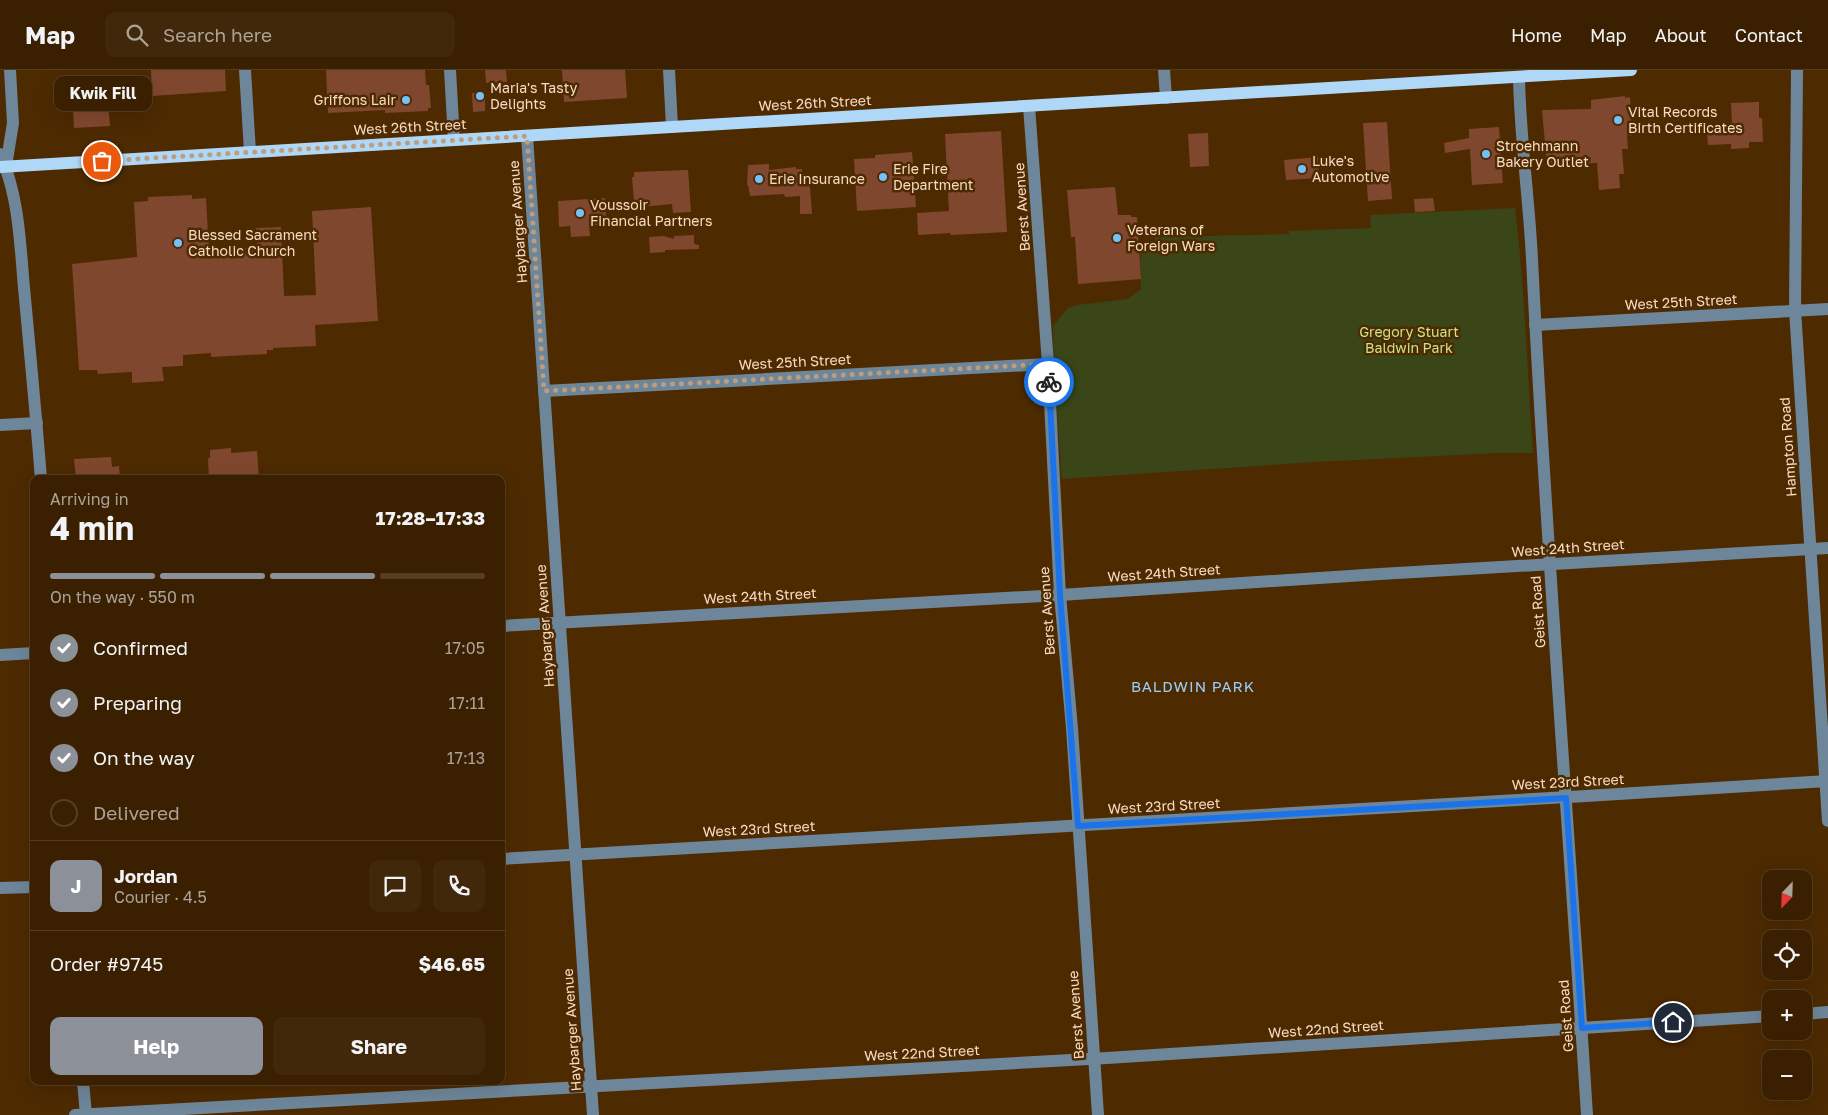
<!DOCTYPE html>
<meta charset="utf-8">
<style>
:root{--surface:#3a2000;--page:#41280a;--text:#f1f3f6;--muted:#aba399;--line:#543e22;--accent:#8c9099}
body{margin:0;font-family:"Golos Text",sans-serif;background:var(--page);color:var(--text);height:100vh;display:flex;flex-direction:column;font-size:19px;white-space:nowrap}
*{box-sizing:border-box;margin:0}
p{font-size:16px;color:var(--muted)}
.icon{flex:none;width:28px;height:28px;fill:none;stroke:currentColor;stroke-width:2;stroke-linecap:round;stroke-linejoin:round}
.map{position:relative;flex:1;overflow:hidden}
.details{position:absolute;left:30px;top:405px;width:475px;height:610px;display:flex;flex-direction:column;background:var(--surface);border-radius:10px;box-shadow:0 5px 20px #0002,0 0 0 1px var(--line)}
.details>*{flex:none}
.needle{width:32px;rotate:203deg}
.tools{position:absolute;left:1762px;top:800px;display:grid;gap:10px}
.tools a{display:grid;place-items:center;width:50px;height:50px;border-radius:10px;background:var(--surface);box-shadow:0 5px 20px #0002,0 0 0 1px var(--line);font-size:25px}
.pin{position:absolute;display:grid;place-items:center;width:42px;height:42px;color:#fff;margin:-21px;border:2px solid #fff;border-radius:50%;box-shadow:0 1px 5px #0007}
.courier{position:absolute;display:grid;place-items:center;width:50px;height:50px;margin:-25px;border:4px solid #1a73e8;border-radius:50%;background:#fff;color:#222;box-shadow:0 1px 6px #0007}
.bubble{position:absolute;height:35px;border-radius:10px;background:var(--surface);box-shadow:0 5px 20px #0002,0 0 0 1px var(--line);font-size:16px;font-weight:700;line-height:35px;text-align:center}
.overview em{font-style:normal;font-weight:700}
.overview div{display:flex;flex-direction:column-reverse}
.overview{display:flex;align-items:center;justify-content:space-between;height:85px;padding:0 20px}
h1{font-size:32px;font-weight:700;line-height:38px}
.bar{display:grid;grid-template-columns:repeat(4,1fr);gap:8px 5px;align-content:center;height:60px;padding:0 20px}
.bar i{height:6px;border-radius:4px;background:var(--line)}
.bar .selected{background:var(--accent)}
.bar p{grid-column:span 4}
.line{display:flex;align-items:center;gap:12px;padding:0 20px;border-top:1px solid var(--line)}
.line div{flex:1}
.round{display:grid;place-items:center;flex:none;width:52px;height:52px;border-radius:10px;background:var(--page)}
ol{padding:0 20px;list-style:none}
li{display:flex;align-items:center;gap:15px;height:55px}
li p{margin-inline-start:auto}
li .icon{padding:5px;border-radius:50%;background:var(--accent);color:#fff;stroke-width:4}
li:last-child{color:var(--muted)}
li i{width:28px;height:28px;border:2px solid var(--line);border-radius:50%}
.primary-button{display:flex;gap:10px;margin-top:auto;padding:10px 20px}
.primary-button a{flex:1;height:58px;border-radius:10px;background:var(--accent);color:#fff;font-size:20px;font-weight:700;line-height:58px;text-align:center}
.primary-button a+a{background:var(--page);color:var(--text)}
header{display:flex;align-items:center;gap:30px;box-sizing:border-box;height:70px;padding:0 25px;background:var(--surface);border-bottom:1px solid var(--line)}
header strong{font-size:24px}
nav{display:flex;gap:28px;margin-inline-start:auto;font-size:18px}
.search{width:350px;height:45px;background:var(--page);display:flex;align-items:center;gap:12px;box-sizing:border-box;padding:0 18px;border-radius:10px;color:var(--muted);font-size:19px}
.map>svg:first-child{display:block}
</style>
<header>
<strong>Map</strong>
<div class="search"><svg class="icon" aria-label="search" viewBox="0 0 24 24"><circle cx="10" cy="10" r="6"/><path d="M15 15l6 6"/></svg>Search here</div>
<nav><a>Home</a><a>Map</a><a>About</a><a>Contact</a></nav>
</header>
<div class="map">
<svg width="1828" height="1045" viewBox="0 0 1828 1045">
<rect width="100%" height="100%" fill="#4d2a00"/>
<path fill="#3a4618" d="M1515,138C1525,219 1527,301 1533,383H1498L1315,392L1062,409L1054,305L1053,256L1068,238L1077,235L1128,229L1141,219L1140,173H1155V167L1289,164V161L1371,158L1370,145Z"/>
<g fill="#80472f">
<path d="M151,0H225L226,21L152,26Z"/>
<path d="M326,0H425L426,15H429L431,38H428V41L385,43V40L328,43Z"/>
<path d="M485,0H506L507,12L486,13Z"/>
<path d="M562,0H625L627,28L564,32Z"/>
<path d="M115,9L117,31L108,32L110,56L74,58L73,41H80L78,11Z"/>
<path d="M472,23H485V41L473,42Z"/>
<path d="M1625,26V28L1630,27L1632,66L1627,65L1628,79H1622L1624,104H1619L1620,118L1599,120L1597,93L1547,95L1542,40L1591,39V30Z"/>
<path d="M1759,32V48H1762L1763,72H1749V78L1731,79V74L1708,75L1706,55L1732,54L1731,33Z"/>
<path d="M1387,52L1392,129L1368,131L1363,53Z"/>
<path d="M1499,57L1503,113L1472,115L1470,79L1445,83L1444,73L1469,68V59Z"/>
<path d="M1001,61L1007,162L951,165L950,163L918,165L917,143L949,141L945,64Z"/>
<path d="M1208,63L1209,96L1190,97L1188,64Z"/>
<path d="M912,82L916,137L857,141L854,89L875,88V85Z"/>
<path d="M1318,87L1319,108L1286,110L1284,90Z"/>
<path d="M769,94V100L796,97V99H802V104H809L812,144H800V126L785,127L784,124L750,126L748,115H747L748,95Z"/>
<path d="M688,100L691,142L673,143L672,134L641,137L640,132H634L632,107H634V102Z"/>
<path d="M1115,117L1118,145H1131V147H1137L1141,209L1078,214L1075,167H1071L1067,120Z"/>
<path d="M192,125V129L206,128L209,181L257,177L256,158L281,157L284,226L316,225L312,141L371,137L378,251L315,255L316,276L273,278V280H267V284L247,285L211,287V283L183,285V296L162,297L164,311L132,313V302L98,304L97,300H79L72,194L137,187L134,132L148,131V127Z"/>
<path d="M605,128L606,147H597V155H589L590,166L571,167L570,156L559,157L558,131Z"/>
<path d="M1433,128L1435,141L1415,142L1414,129Z"/>
<path d="M694,165V174L699,175V179L665,180V182L650,183L649,167L664,166L674,169V166Z"/>
<path d="M231,378V383L257,381L259,409H209L208,388H210V380Z"/>
<path d="M111,387L112,397L119,396L120,409H76L74,389Z"/>
</g>
<g fill="none" stroke-linecap="round" stroke-linejoin="round">
<g stroke="#6e869a" stroke-width="12">
<path d="M245,0L250,82"/>
<path d="M450,0L454,70"/>
<path d="M669,0L672,57"/>
<path d="M1164,0L1166,28"/>
<path d="M1797,0L1795,240L1828,751"/>
<path d="M1519,7C1520,68 1529,128 1532,189C1546,475 1569,760 1587,1045"/>
<path d="M1029,36L1048,294L1060,525L1072,658L1098,1045"/>
<path d="M527,66L593,1045"/>
<path d="M0,84C19,126 20,173 24,218C30,282 36,345 41,409"/>
<path d="M6,96L13,53L10,0"/>
<path d="M1535,255L1828,239"/>
<path d="M544,321L1048,294"/>
<path d="M0,355L37,353"/>
<path d="M501,556L1060,525L1380,504L1828,478"/>
<path d="M0,585L34,583"/>
<path d="M501,789L1586,726L1828,711"/>
<path d="M0,818L34,817"/>
<path d="M1804,944L1828,942"/>
<path d="M83,1011L86,1045"/>
<path d="M75,1045L1107,988L1771,946"/>
</g>
<path stroke="#afd8f8" stroke-width="12" d="M0,97L1631,0"/>
</g>
<g fill="none" stroke-linecap="round" stroke-linejoin="round">
<path stroke="#bc9d7e" stroke-width="5" stroke-dasharray="0 9" d="M102,91L527,66L544,321L1048,294L1049,312"/>
<path stroke="#1a73e8" stroke-width="6" d="M1049,312L1060,525L1078,756L1566,728L1582,958L1673,952"/>
</g>
<g fill="#77c0f7" stroke="#4d2a00" stroke-width="2">
<circle cx="480" cy="26" r="5"/>
<circle cx="406" cy="30" r="5"/>
<circle cx="1618" cy="50" r="5"/>
<circle cx="1486" cy="84" r="5"/>
<circle cx="1302" cy="99" r="5"/>
<circle cx="883" cy="107" r="5"/>
<circle cx="759" cy="109" r="5"/>
<circle cx="580" cy="143" r="5"/>
<circle cx="1117" cy="168" r="5"/>
<circle cx="178" cy="173" r="5"/>
</g>
<g text-anchor="middle" stroke-width="5" stroke-linejoin="round" paint-order="stroke">
<g font-size="14" fill="#f8dbc2" stroke="#4d2a00" text-anchor="start">
<text x="490" y="23">Maria's Tasty<tspan x="490" dy="16">Delights</tspan></text>
<text x="396" y="35" text-anchor="end">Griffons Lair</text>
<text x="1628" y="47">Vital Records<tspan x="1628" dy="16">Birth Certificates</tspan></text>
<text x="1496" y="81">Stroehmann<tspan x="1496" dy="16">Bakery Outlet</tspan></text>
<text x="1312" y="96">Luke's<tspan x="1312" dy="16">Automotive</tspan></text>
<text x="893" y="104">Erie Fire<tspan x="893" dy="16">Department</tspan></text>
<text x="769" y="114">Erie Insurance</text>
<text x="590" y="140">Voussoir<tspan x="590" dy="16">Financial Partners</tspan></text>
<text x="1127" y="165">Veterans of<tspan x="1127" dy="16">Foreign Wars</tspan></text>
<text x="188" y="170">Blessed Sacrament<tspan x="188" dy="16">Catholic Church</tspan></text>
</g>
<g font-size="14" fill="#f8dbc2" stroke="#4d2a00">
<text transform="translate(815 33) rotate(-3)" y="5">West 26th Street</text>
<text transform="translate(410 57) rotate(-3)" y="5">West 26th Street</text>
<text transform="translate(1022 137) rotate(-94)" y="5">Berst Avenue</text>
<text transform="translate(518 152) rotate(-94)" y="5">Haybarger Avenue</text>
<text transform="translate(1681 232) rotate(-3)" y="5">West 25th Street</text>
<text transform="translate(795 292) rotate(-3)" y="5">West 25th Street</text>
<text transform="translate(1788 377) rotate(-94)" y="5">Hampton Road</text>
<text transform="translate(1568 478) rotate(-4)" y="5">West 24th Street</text>
<text transform="translate(1164 503) rotate(-4)" y="5">West 24th Street</text>
<text transform="translate(760 526) rotate(-3)" y="5">West 24th Street</text>
<text transform="translate(1047 541) rotate(-94)" y="5">Berst Avenue</text>
<text transform="translate(1538 542) rotate(-94)" y="5">Geist Road</text>
<text transform="translate(545 556) rotate(-94)" y="5">Haybarger Avenue</text>
<text transform="translate(1568 712) rotate(-3)" y="5">West 23rd Street</text>
<text transform="translate(1164 736) rotate(-3)" y="5">West 23rd Street</text>
<text transform="translate(759 759) rotate(-3)" y="5">West 23rd Street</text>
<text transform="translate(1076 945) rotate(-94)" y="5">Berst Avenue</text>
<text transform="translate(1566 946) rotate(-94)" y="5">Geist Road</text>
<text transform="translate(1326 959) rotate(-4)" y="5">West 22nd Street</text>
<text transform="translate(572 960) rotate(-94)" y="5">Haybarger Avenue</text>
<text transform="translate(922 983) rotate(-3)" y="5">West 22nd Street</text>
</g>
<g font-size="14" fill="#c8e38b" stroke="#4d2a00">
<text x="1409" y="267">Gregory Stuart<tspan x="1409" dy="16">Baldwin Park</tspan></text>
</g>
<g font-size="15" letter-spacing="1" fill="#9acef8" stroke="#4d2a00">
<text x="1193" y="622">BALDWIN PARK</text>
</g>
</g>
</svg>
<div class="tools">
<a><svg class="needle" viewBox="-14 -14 28 28"><path d="M0-13l5 13h-10z" fill="#e53935"/><path d="M0 13l5-13h-10z" fill="#aba399"/></svg></a>
<a><svg class="icon" aria-label="locate" viewBox="0 0 24 24"><circle cx="12" cy="12" r="6"/><path d="M12 2v4M12 18v4M2 12h4M18 12h4"/></svg></a>
<a>+</a>
<a>−</a>
</div>
<div class="pin" style="left:102px;top:91px;background:#ea580c"><svg class="icon" aria-label="bag" viewBox="0 0 24 24"><path d="M5 8h14l-1 12H6zM9 8a3 3 0 0 1 6 0"/></svg></div>
<div class="pin" style="left:1673px;top:952px;background:#1f2937"><svg class="icon" aria-label="home" viewBox="0 0 24 24"><path d="M3 11l9-7 9 7M6 9v11h12V9"/></svg></div>
<div class="courier" style="left:1049px;top:312px"><svg class="icon" aria-label="bike" viewBox="0 0 24 24"><circle cx="6" cy="16" r="4"/><circle cx="18" cy="16" r="4"/><path d="M6 16l4-8h5l3 8M10 8l3 8H6M13 5h3"/></svg></div>
<div class="bubble" style="left:54px;top:6px;width:98px">Kwik Fill</div>
<section class="details">
<div class="overview"><div><h1>4 min</h1><p>Arriving in</p></div><em>17:28–17:33</em></div>
<div class="bar"><i class="selected"></i><i class="selected"></i><i class="selected"></i><i></i><p>On the way · 550 m</p></div>
<ol>
<li><svg class="icon" aria-label="check" viewBox="0 0 24 24"><path d="M5 12l5 5 9-10"/></svg>Confirmed<p>17:05</p></li>
<li><svg class="icon" aria-label="check" viewBox="0 0 24 24"><path d="M5 12l5 5 9-10"/></svg>Preparing<p>17:11</p></li>
<li><svg class="icon" aria-label="check" viewBox="0 0 24 24"><path d="M5 12l5 5 9-10"/></svg>On the way<p>17:13</p></li>
<li><i></i>Delivered</li>
</ol>
<div class="line" style="height:90px"><b class="round" style="background:var(--accent);color:#fff">J</b><div><b>Jordan</b><p>Courier · 4.5</p></div><a class="round"><svg class="icon" aria-label="chat" viewBox="0 0 24 24"><path d="M4 5h16v11H9l-5 4z"/></svg></a><a class="round"><svg class="icon" aria-label="phone" viewBox="0 0 24 24"><path d="M5 4h4l2 5-3 2q2 4 5 5l2-3 5 2v4C11 20 4 13 5 4z"/></svg></a></div>
<div class="line" style="height:65px"><div>Order #9745</div><b>$46.65</b></div>
<div class="primary-button"><a>Help</a><a>Share</a></div>
</section>
</div>
